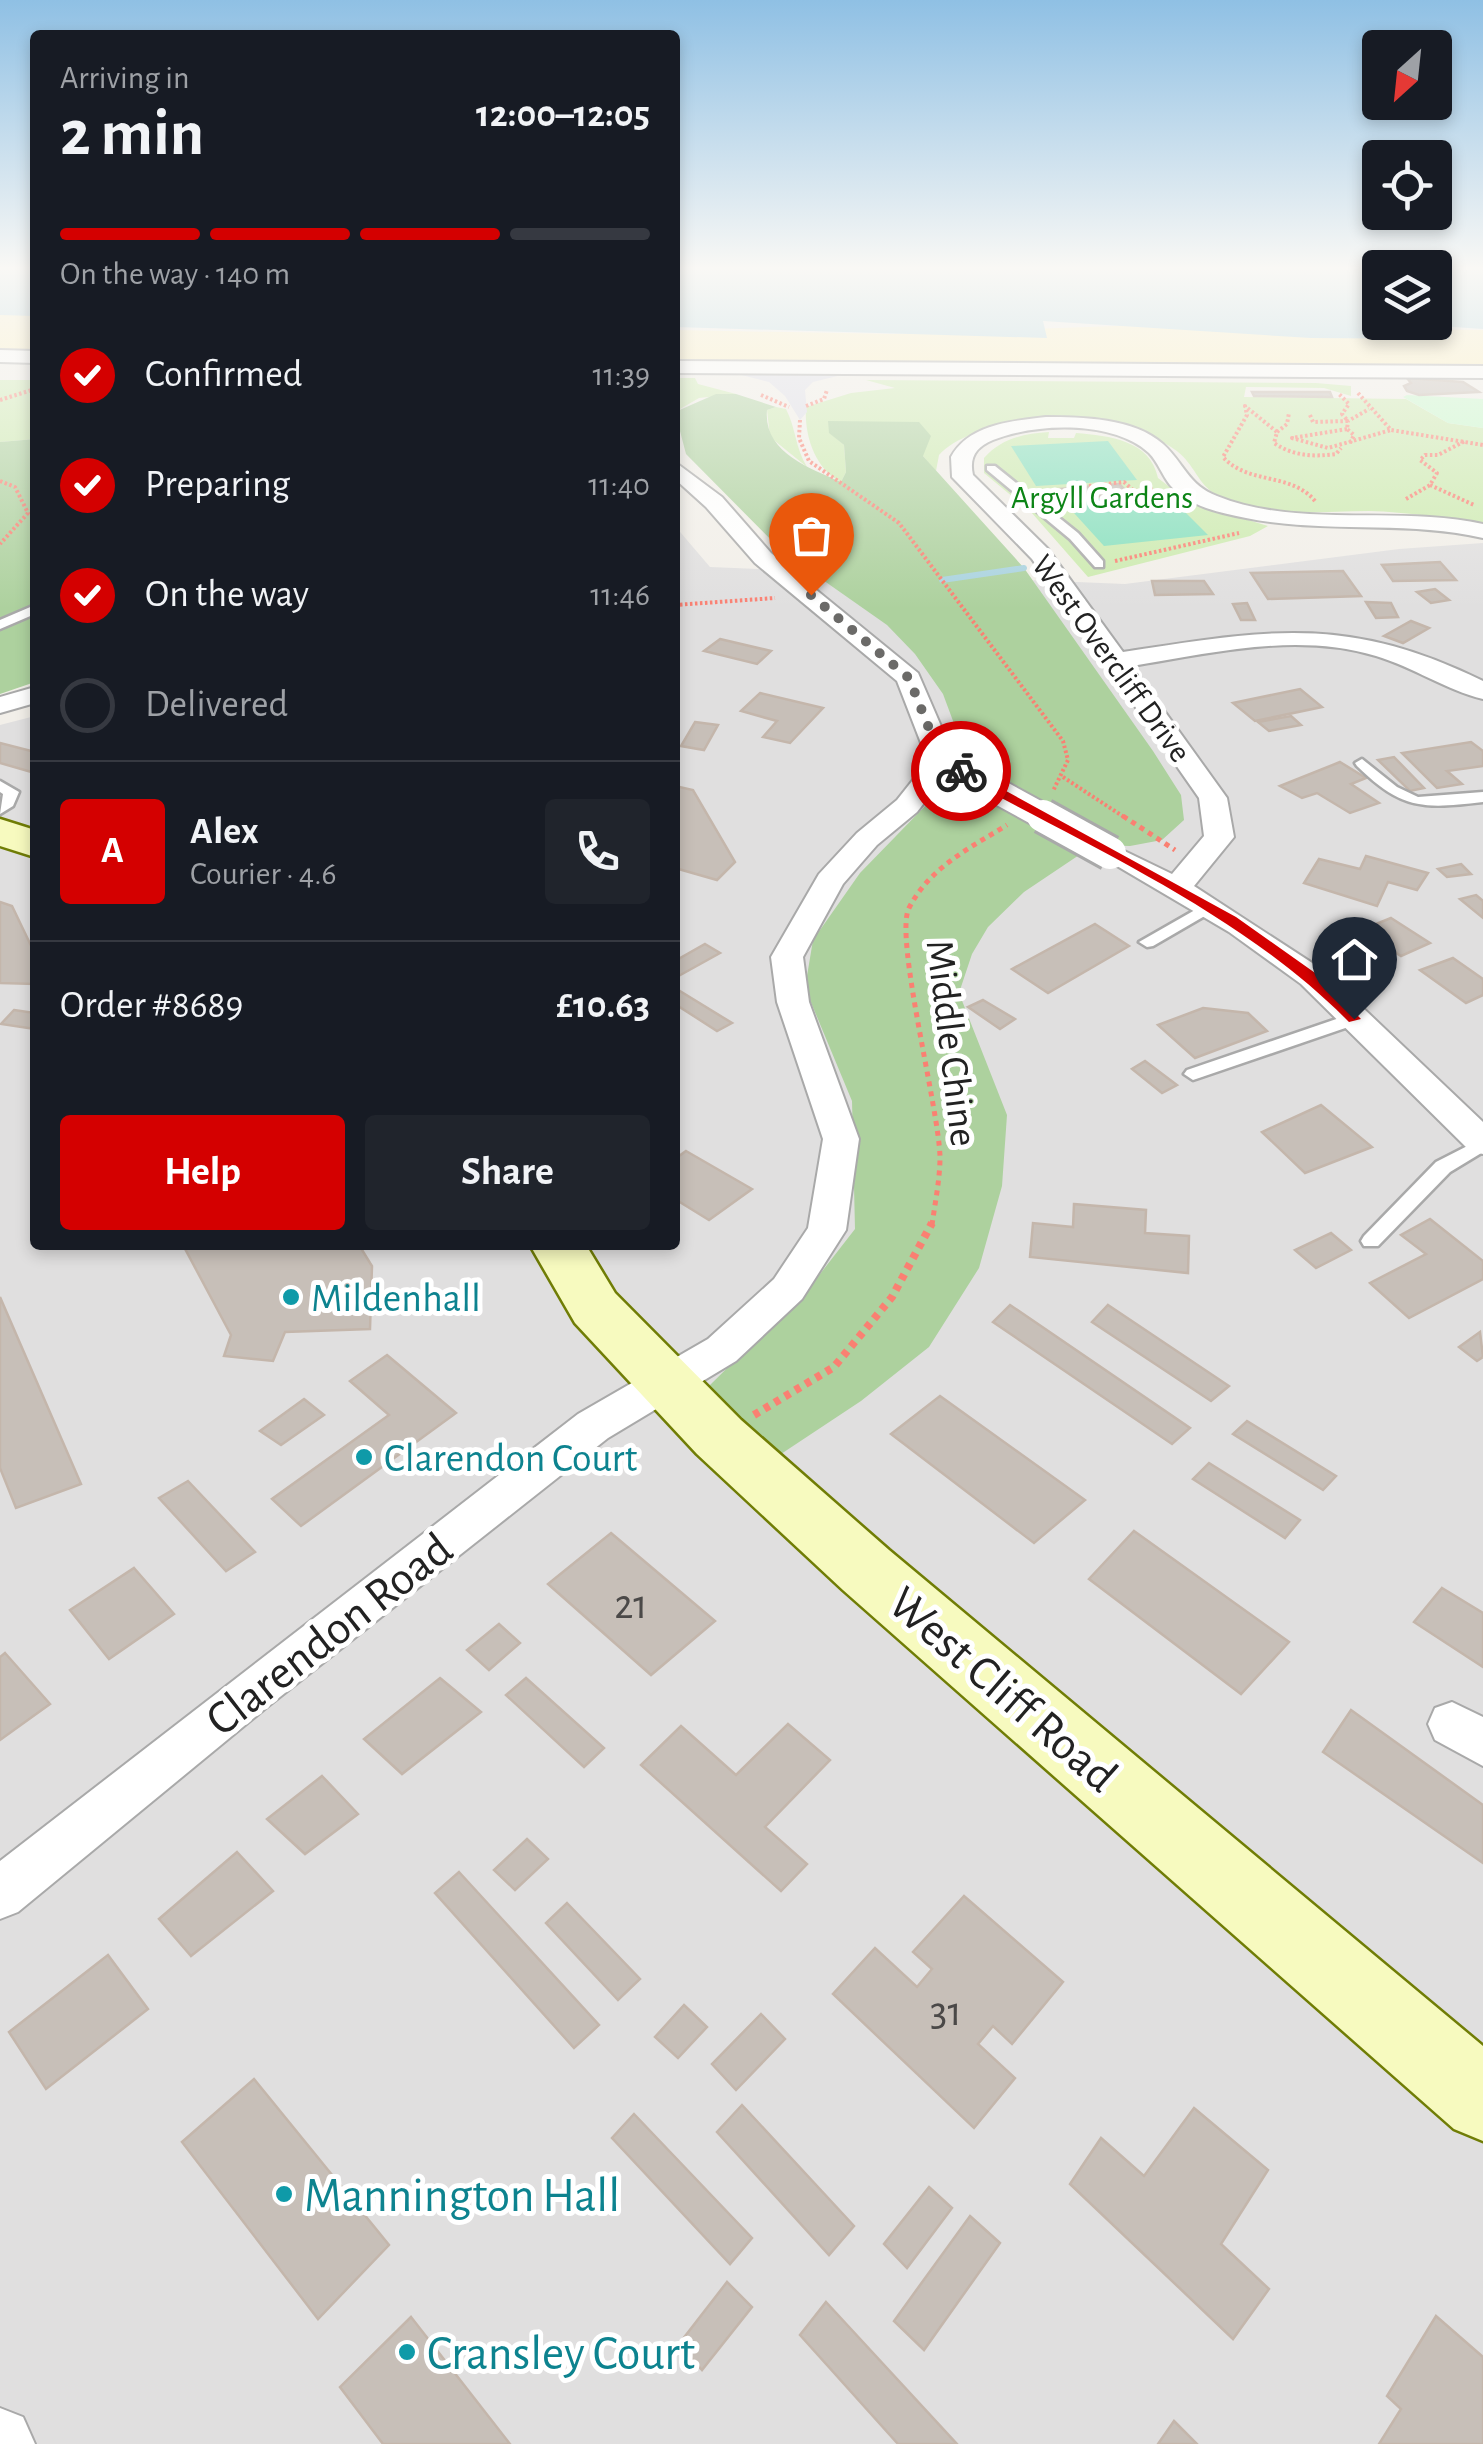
<!DOCTYPE html>
<meta charset="utf-8">
<style>
:root{--surface:#171b24;--page:#20242c;--text:#f1f3f6;--muted:#9ea1a6;--line:#363941;--accent:#d40000}
body{margin:0;font-family:"Alegreya Sans",sans-serif;background:var(--page);color:var(--text);height:100vh;display:flex;flex-direction:column;font-size:38px;white-space:nowrap}
*{box-sizing:border-box;margin:0}
p{font-size:32px;color:var(--muted)}
.icon{flex:none;width:55px;height:55px;fill:none;stroke:currentColor;stroke-width:2;stroke-linecap:round;stroke-linejoin:round}
.map{position:relative;flex:1;overflow:hidden}
.drawer{position:absolute;left:30px;top:30px;width:650px;height:1220px;display:flex;flex-direction:column;background:var(--surface);border-radius:10px;box-shadow:0 5px 15px #0003}
.drawer>*{flex:none}
.needle{width:65px;rotate:207deg}
.controls{position:absolute;left:1362px;top:30px;display:grid;gap:20px}
.controls a{display:grid;place-items:center;width:90px;height:90px;border-radius:10px;background:var(--surface);box-shadow:0 5px 15px #0003;font-size:50px}
.pin{position:absolute;display:grid;place-items:center;width:85px;height:85px;color:#fff;margin:-102px -42px;border-radius:50% 50% 50% 0;rotate:-45deg;box-shadow:0 0 10px #0007}
.pin .icon{rotate:45deg}
.courier{position:absolute;display:grid;place-items:center;width:100px;height:100px;margin:-50px;border:8px solid #d40000;border-radius:50%;background:#fff;color:#222;box-shadow:0 2px 12px #0007}
.overview em{font-style:normal;font-weight:600}
.overview div{display:flex;flex-direction:column-reverse}
.overview{display:flex;align-items:center;justify-content:space-between;height:170px;padding:0 30px}
h1{font-size:65px;font-weight:600;line-height:75px}
.bar{display:grid;grid-template-columns:repeat(4,1fr);gap:15px 10px;align-content:center;height:120px;padding:0 30px}
.bar i{height:12px;border-radius:8px;background:var(--line)}
.bar .selected{background:var(--accent)}
.bar p{grid-column:span 4}
.line{display:flex;align-items:center;gap:25px;padding:0 30px;border-top:2px solid var(--line)}
.line div{flex:1}
.round{display:grid;place-items:center;flex:none;width:105px;height:105px;border-radius:10px;background:var(--page)}
ol{padding:0 30px;list-style:none}
li{display:flex;align-items:center;gap:30px;height:110px}
li p{margin-inline-start:auto}
li .icon{padding:10px;border-radius:50%;background:var(--accent);color:#fff;stroke-width:4}
li:last-child{color:var(--muted)}
li i{width:55px;height:55px;border:5px solid var(--line);border-radius:50%}
.button{display:flex;gap:20px;margin-top:auto;padding:20px 30px}
.button a{flex:1;height:115px;border-radius:10px;background:var(--accent);color:#fff;font-size:40px;font-weight:600;line-height:115px;text-align:center}
.button a+a{background:var(--page);color:var(--text)}
.map>svg:first-child{display:block}
</style>
<div class="map">
<svg width="1483" height="2444" viewBox="0 0 1483 2444">
<rect width="100%" height="100%" fill="#f2efe9"/>
<path fill="#e0dfdf" d="M675,526L710,567L1125,584L1399,549L1483,543V2444H0V725L35,716V1245H675Z"/>
<g fill="#cdebb0">
<path d="M675,378H695L698,384L736,394L699,398L675,412Z"/>
<path d="M0,380H35V439L0,442Z"/>
<path d="M866,380L1316,383L1351,386V396L1324,388L1246,387L1244,397L1406,399L1448,423L1483,428V525C1445,518 1408,512 1369,511C1327,511 1287,516 1246,507C1192,494 1203,467 1171,447C1121,414 982,409 939,455L936,471L923,456L829,421L830,433L844,445L846,472L841,482C815,469 804,435 806,407L851,393L895,388Z"/>
<path d="M776,407L786,409C796,428 795,448 807,467L770,437L767,410Z"/>
<path d="M1049,432L1048,438H1074L1076,433C1110,436 1150,440 1158,478L1189,502L1268,526L1250,536L1088,577L1031,512L984,473V458C1002,438 1023,434 1049,432Z"/>
</g>
<g fill="#add19e">
<path d="M716,394H736L776,407L767,410C763,452 809,468 841,482L846,472L844,445L829,433L828,421L919,422L931,436L923,456L1024,568L1153,751L1181,795L1184,820L1162,840L1130,846L1094,845L1024,892L988,927L972,954L959,993L1007,1115L1002,1186L979,1268L929,1347L861,1401L778,1456L705,1390L813,1283L855,1229L852,1101L805,988L813,940L860,873L931,800L972,772L943,694L915,654L887,625L783,552L686,454L675,412Z"/>
<path d="M35,439V682L0,694V442Z"/>
</g>
<g fill="#fff1ba">
<path d="M35,312V355L0,354V313Z"/>
<path d="M1116,326L1483,330V370L675,365V330L892,334Z"/>
</g>
<path fill="#c8facc" d="M1407,395L1483,399V428L1448,423L1403,397Z"/>
<g fill="#88e0be">
<path d="M1108,441L1137,480L1036,486L1011,446Z"/>
<path d="M1164,491L1208,535L1104,546L1064,502Z"/>
</g>
<path fill="#dddde8" d="M703,365L874,367L813,382L805,390L807,412L800,420L785,396L769,382Z"/>
<g fill="#aad3df" fill-rule="evenodd">
<path d="M0,266H35V316L0,315Z"/>
<path d="M675,266H1483V329L1439,326L1449,339L1311,338L1043,321L1047,338L675,327ZM1380,268H1435V322H1380Z"/>
</g>
<g fill="none" stroke-linecap="round" stroke-linejoin="round">
<path stroke="#aad3df" stroke-width="6" d="M942,580L1024,568"/>
</g>
<g fill="#c7bfb8" stroke="#c4b6ab" stroke-width="2.5">
<path d="M1407,378L1463,382L1479,392L1419,395L1407,391L1404,386L1411,383Z"/>
<path d="M1252,392H1330L1332,397L1254,396Z"/>
<path d="M1119,484L1128,493L1049,505L1036,491Z"/>
<path d="M1440,562L1456,580L1393,581L1382,565Z"/>
<path d="M1343,571L1361,596L1268,599L1251,573Z"/>
<path d="M1152,581H1204L1213,594L1155,595Z"/>
<path d="M1435,589L1449,600L1431,603L1417,592Z"/>
<path d="M1366,602L1391,603L1398,617L1376,618Z"/>
<path d="M1247,603L1255,620H1241L1233,604Z"/>
<path d="M1411,621L1429,628L1403,643L1384,636Z"/>
<path d="M720,639L771,651L757,664L704,651Z"/>
<path d="M1300,689L1322,707L1255,721L1233,703Z"/>
<path d="M760,693L823,708L790,743L763,737L777,721L741,711Z"/>
<path d="M1291,716L1301,725L1269,731L1258,722Z"/>
<path d="M695,722L718,725L704,750L681,746Z"/>
<path d="M1471,742L1483,751V766L1447,771L1462,784L1437,788L1402,753Z"/>
<path d="M0,743L35,752V773L0,763Z"/>
<path d="M1394,757L1424,788L1410,791L1378,760Z"/>
<path d="M1340,762L1366,778L1351,784L1379,803L1350,813L1317,793L1302,798L1280,786Z"/>
<path d="M675,786L693,790L735,862L717,880L675,868Z"/>
<path d="M1366,856L1428,873L1417,890L1388,882L1377,906L1304,883L1319,859L1360,869Z"/>
<path d="M1461,864L1471,874L1447,877L1438,869Z"/>
<path d="M1476,895L1483,901V918L1460,899Z"/>
<path d="M0,902L12,906L35,954V984L0,983Z"/>
<path d="M1391,918L1430,943L1401,956L1361,930Z"/>
<path d="M1095,924L1129,946L1048,993L1012,969Z"/>
<path d="M705,944L720,953L675,978V961Z"/>
<path d="M1453,958L1483,979V995L1466,1003L1420,970Z"/>
<path d="M675,988L732,1023L717,1031L675,1004Z"/>
<path d="M983,1000L1015,1019L1000,1029L968,1007Z"/>
<path d="M1203,1008L1248,1013L1267,1031L1195,1058L1158,1025Z"/>
<path d="M14,1010L35,1013V1029L1,1024Z"/>
<path d="M1145,1061L1177,1085L1162,1093L1132,1069Z"/>
<path d="M1321,1105L1372,1147L1305,1173L1262,1132Z"/>
<path d="M686,1151L752,1189L709,1220L675,1199V1159Z"/>
<path d="M1074,1204L1146,1210L1145,1233L1189,1236L1188,1273L1030,1257L1033,1223L1073,1227Z"/>
<path d="M1430,1219L1483,1261V1279L1409,1318L1370,1283L1426,1254L1401,1235Z"/>
<path d="M1331,1233L1351,1250L1316,1268L1295,1250Z"/>
<path d="M183,1245H359L372,1266L370,1329L285,1332L273,1361L224,1356L231,1335Z"/>
<path d="M0,1297L81,1484L16,1508L0,1468Z"/>
<path d="M1010,1305L1190,1428L1172,1444L993,1322Z"/>
<path d="M1108,1305L1229,1386L1211,1401L1092,1322Z"/>
<path d="M1480,1332L1483,1357L1477,1361L1459,1347Z"/>
<path d="M387,1355L456,1413L301,1526L272,1499L389,1415L350,1381Z"/>
<path d="M940,1396L1085,1500L1034,1543L891,1434Z"/>
<path d="M304,1399L324,1415L281,1445L260,1431Z"/>
<path d="M1247,1421L1336,1476L1323,1490L1233,1434Z"/>
<path d="M1209,1463L1300,1520L1285,1538L1193,1479Z"/>
<path d="M188,1481L255,1552L226,1571L159,1498Z"/>
<path d="M1134,1531L1289,1642L1241,1694L1089,1579Z"/>
<path d="M611,1533L715,1621L651,1675L548,1584Z"/>
<path d="M134,1568L174,1614L109,1659L70,1610Z"/>
<path d="M1442,1588L1483,1613V1667L1414,1622Z"/>
<path d="M499,1624L520,1643L489,1670L467,1650Z"/>
<path d="M5,1653L50,1704L0,1740V1657Z"/>
<path d="M440,1678L481,1712L402,1774L364,1739Z"/>
<path d="M526,1678L604,1748L584,1767L506,1695Z"/>
<path d="M1351,1710L1483,1805V1863L1323,1752Z"/>
<path d="M788,1724L830,1760L765,1827L807,1864L781,1891L641,1765L681,1726L736,1775Z"/>
<path d="M322,1776L358,1814L305,1854L267,1819Z"/>
<path d="M527,1839L548,1859L515,1890L494,1870Z"/>
<path d="M237,1852L273,1891L191,1956L159,1919Z"/>
<path d="M459,1872L599,2025L574,2048L435,1893Z"/>
<path d="M964,1896L1063,1982L1012,2044L993,2026L978,2044L1015,2078L974,2128L833,1994L875,1948L917,1987L932,1969L913,1952Z"/>
<path d="M567,1903L640,1979L618,2000L546,1923Z"/>
<path d="M108,1955L148,2009L46,2089L9,2032Z"/>
<path d="M684,2005L707,2027L678,2058L655,2037Z"/>
<path d="M761,2014L785,2039L736,2090L712,2064Z"/>
<path d="M254,2079L389,2245L318,2319L182,2142Z"/>
<path d="M742,2105L854,2226L829,2255L717,2132Z"/>
<path d="M1194,2108L1268,2170L1221,2244L1269,2289L1233,2339L1070,2184L1101,2138L1144,2176Z"/>
<path d="M634,2114L752,2238L730,2264L612,2138Z"/>
<path d="M929,2187L952,2208L907,2268L884,2244Z"/>
<path d="M970,2216L1000,2243L924,2350L894,2321Z"/>
<path d="M727,2282L752,2307L702,2370L679,2344Z"/>
<path d="M826,2302L957,2444H898L800,2335Z"/>
<path d="M1436,2316L1483,2357V2444H1379L1401,2409L1387,2396Z"/>
<path d="M411,2317L510,2444H383L340,2387Z"/>
<path d="M1174,2421L1197,2444H1158Z"/>
</g>
<g fill="none" stroke-linecap="round" stroke-linejoin="round">
<g stroke="#a9a9a9" stroke-width="5">
<g id="lane">
<path d="M987,466H995L1078,533L1103,561V567H1095L1070,539L987,470Z"/>
<path d="M35,605V614L0,629V620Z"/>
<path d="M1362,759L1397,787L1418,797L1483,792V802C1423,809 1402,810 1357,766L1355,763Z"/>
<path d="M0,781L19,792L13,806L0,814L3,794L0,792Z"/>
<path d="M1209,902L1217,907L1215,910L1153,946L1147,947L1139,942Z"/>
<path d="M1354,1013L1360,1015L1363,1019L1360,1023L1199,1078L1193,1080L1184,1074L1187,1070Z"/>
<path d="M1483,1138V1152L1450,1172L1378,1246H1364L1361,1241L1364,1236L1436,1162Z"/>
</g>
</g>
<g stroke="#a9a9a9" stroke-width="4">
<g id="street">
<path d="M0,350L35,351V363L0,362Z"/>
<path d="M675,361L1483,366V378L675,373Z"/>
<path d="M1046,417C1082,417 1134,418 1163,444C1184,463 1188,485 1217,496C1299,529 1397,505 1483,524V538C1405,520 1324,534 1246,518C1220,513 1188,506 1170,485C1162,475 1158,462 1149,453C1113,420 1035,423 993,440C976,447 969,457 973,475L1048,549L1123,652C1266,630 1347,614 1483,681V699C1446,690 1413,667 1376,656C1296,632 1213,653 1132,666L1227,798L1234,837L1194,886L1323,970L1483,1122V1154L1470,1151L1301,984L1229,932L1095,853L1110,844L1172,874L1204,836L1199,798L1032,559L952,477L951,457C969,424 1012,421 1046,417Z"/>
<path d="M675,462L722,497L771,553L918,673L956,761L917,812L877,845L843,884L803,957L809,1002L859,1139L846,1230L802,1299L736,1361L608,1438L266,1708L18,1912L0,1919V1861L578,1414L708,1339L774,1279L808,1228L823,1139L777,1002L771,957L819,874L857,833L897,800L928,761L897,681L755,563L706,507L675,479Z"/>
<path d="M35,687V703L0,713V697Z"/>
<path d="M1452,1702L1483,1717V1766L1435,1740L1428,1724L1435,1708Z"/>
<path d="M0,2408L23,2417L35,2444H0Z"/>
</g>
</g>
<g stroke="#707d05" stroke-width="5">
<g id="secondary">
<path d="M0,819L35,830V857L0,846Z"/>
<path d="M530,1245H586L615,1293L741,1420L889,1550L1483,2046V2141L1454,2129L843,1590L697,1454L575,1323Z"/>
</g>
</g>
<g stroke="#fa8072" stroke-width="4" stroke-dasharray="2.5 2.5" stroke-linecap="butt">
<path d="M1358,393L1391,430L1483,445"/>
<path d="M761,395L789,407"/>
<path d="M0,400L35,389"/>
<path d="M806,406L824,399L827,390"/>
<path d="M1310,415L1313,422L1348,421L1342,414L1349,404L1339,394"/>
<path d="M800,420L799,438L809,461L899,523L1063,741L1068,760L1053,791"/>
<path d="M1347,429L1292,438L1328,448L1391,430"/>
<path d="M1277,432L1287,424L1289,413"/>
<path d="M1350,443L1354,435L1347,429L1348,421L1369,409"/>
<path d="M0,481L15,487L28,513L0,544"/>
<path d="M1430,485L1474,505"/>
<path d="M1079,487L1124,482L1134,491L1154,489"/>
<path d="M1406,499L1430,485L1437,473L1420,460L1425,455H1438L1465,441"/>
<path d="M1315,501C1291,472 1248,485 1223,457L1247,415L1245,406L1277,432L1274,443C1293,456 1313,457 1336,454L1341,448"/>
<path d="M1115,561L1239,533"/>
<path d="M675,605L775,598"/>
<path d="M1063,777L1127,819"/>
</g>
<g stroke="#fa8072" stroke-width="5" stroke-dasharray="5 5" stroke-linecap="butt">
<path d="M1123,816L1175,850"/>
<path d="M932,1225C935,1203 940,1179 940,1157C939,1109 894,937 909,908C930,867 970,848 1007,825"/>
</g>
<path stroke="#fa8072" stroke-width="8" stroke-dasharray="6 6" stroke-linecap="butt" d="M754,1415L834,1367L892,1297L932,1223"/>
<use href="#lane" fill="#fff" fill-rule="evenodd"/>
<use href="#street" fill="#fff" fill-rule="evenodd"/>
<use href="#secondary" fill="#f7fabf" fill-rule="evenodd"/>
<g stroke="#a9a9a9" stroke-width="29" stroke-linecap="butt">
<path id="street-bridge-far1" d="M942,761L1048,819"/>
</g>
<g stroke="#a9a9a9" stroke-width="38" stroke-linecap="butt">
<path id="street-bridge" d="M1043,816L1110,853"/>
</g>
<use href="#street-bridge-far1" stroke="#fff" stroke-width="25"/>
<use href="#street-bridge" stroke="#fff" stroke-width="32"/>
</g>
<linearGradient id="sky" x2="0" y2="1"><stop stop-color="#8fc0e4"/><stop offset="0.44" stop-color="#f9f8f5"/><stop offset="1" stop-color="#f9f8f5" stop-opacity="0"/></linearGradient>
<rect width="1483" height="609" fill="url(#sky)"/>
<path fill="#d40000" d="M957,769H966L1236,917L1318,975L1361,1019L1349,1022C1240,912 1091,848 957,774Z"/>
<g fill="none" stroke-linecap="round" stroke-linejoin="round">
<path stroke="#6b6a68" stroke-width="10" stroke-dasharray="0 18" d="M811,595L909,678L942,761L961,771"/>
</g>
<g fill="#0f9aa8" stroke="#fff" stroke-width="4">
<circle cx="291" cy="1297" r="10"/>
<circle cx="364" cy="1457" r="10"/>
<circle cx="284" cy="2194" r="10"/>
<circle cx="407" cy="2352" r="10"/>
</g>
<g text-anchor="middle" stroke-width="10" stroke-linejoin="round" paint-order="stroke">
<g font-size="32" fill="#0c8416" stroke="#fff">
<text x="1102" y="508">Argyll Gardens</text>
</g>
<g font-size="32" fill="#222" stroke="#fff">
<text transform="translate(1112 658) rotate(54)" y="11">West Overcliff Drive</text>
</g>
<g font-size="40" fill="#222" stroke="#fff">
<text transform="translate(953 1043) rotate(83)" y="14">Middle Chine</text>
</g>
<g font-size="40" fill="#0d838f" stroke="#fff" text-anchor="start">
<text x="311" y="1311">Mildenhall</text>
<text x="384" y="1471">Clarendon Court</text>
</g>
<g font-size="42" fill="#4b4948">
<text x="631" y="1618">21</text>
<text x="946" y="2025">31</text>
</g>
<g font-size="48" fill="#222" stroke="#fff">
<text transform="translate(328 1633) rotate(-38)" y="17">Clarendon Road</text>
<text transform="translate(1004 1688) rotate(41)" y="17">West Cliff Road</text>
</g>
<g font-size="48" fill="#0d838f" stroke="#fff" text-anchor="start">
<text x="304" y="2211">Mannington Hall</text>
<text x="427" y="2369">Cransley Court</text>
</g>
</g>
</svg>
<div class="controls">
<a><svg class="needle" viewBox="-14 -14 28 28"><path d="M0-13l5 13h-10z" fill="#e53935"/><path d="M0 13l5-13h-10z" fill="#9ea1a6"/></svg></a>
<a><svg class="icon" aria-label="locate" viewBox="0 0 24 24"><circle cx="12" cy="12" r="6"/><path d="M12 2v4M12 18v4M2 12h4M18 12h4"/></svg></a>
<a><svg class="icon" aria-label="layers" viewBox="0 0 24 24"><path d="M12 4l9 5-9 5-9-5zM3 14l9 5 9-5"/></svg></a>
</div>
<div class="pin" style="left:811px;top:595px;background:#ea580c"><svg class="icon" aria-label="bag" viewBox="0 0 24 24"><path d="M5 8h14l-1 12H6zM9 8a3 3 0 0 1 6 0"/></svg></div>
<div class="pin" style="left:1354px;top:1019px;background:#1f2937"><svg class="icon" aria-label="home" viewBox="0 0 24 24"><path d="M3 11l9-7 9 7M6 9v11h12V9"/></svg></div>
<div class="courier" style="left:961px;top:771px"><svg class="icon" aria-label="bike" viewBox="0 0 24 24"><circle cx="6" cy="16" r="4"/><circle cx="18" cy="16" r="4"/><path d="M6 16l4-8h5l3 8M10 8l3 8H6M13 5h3"/></svg></div>
<section class="drawer">
<div class="overview"><div><h1>2 min</h1><p>Arriving in</p></div><em>12:00–12:05</em></div>
<div class="bar"><i class="selected"></i><i class="selected"></i><i class="selected"></i><i></i><p>On the way · 140 m</p></div>
<ol>
<li><svg class="icon" aria-label="check" viewBox="0 0 24 24"><path d="M5 12l5 5 9-10"/></svg>Confirmed<p>11:39</p></li>
<li><svg class="icon" aria-label="check" viewBox="0 0 24 24"><path d="M5 12l5 5 9-10"/></svg>Preparing<p>11:40</p></li>
<li><svg class="icon" aria-label="check" viewBox="0 0 24 24"><path d="M5 12l5 5 9-10"/></svg>On the way<p>11:46</p></li>
<li><i></i>Delivered</li>
</ol>
<div class="line" style="height:180px"><b class="round" style="background:var(--accent);color:#fff">A</b><div><b>Alex</b><p>Courier · 4.6</p></div><a class="round"><svg class="icon" aria-label="phone" viewBox="0 0 24 24"><path d="M5 4h4l2 5-3 2q2 4 5 5l2-3 5 2v4C11 20 4 13 5 4z"/></svg></a></div>
<div class="line" style="height:130px"><div>Order #8689</div><b>£10.63</b></div>
<div class="button"><a>Help</a><a>Share</a></div>
</section>
</div>
